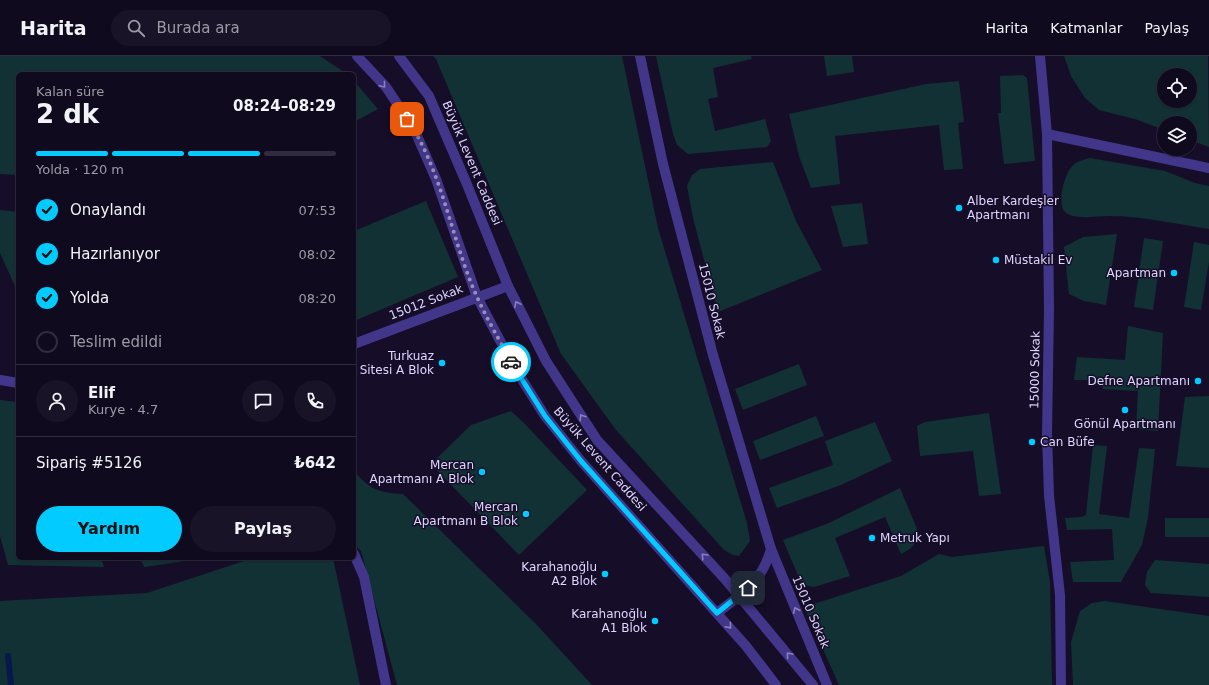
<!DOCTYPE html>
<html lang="tr">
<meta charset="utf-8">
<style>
:root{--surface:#100a1f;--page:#191328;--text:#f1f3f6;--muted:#9c9aa4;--line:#302b3d;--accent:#02ccff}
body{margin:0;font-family:"DejaVu Sans",sans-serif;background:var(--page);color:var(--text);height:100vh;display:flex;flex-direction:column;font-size:15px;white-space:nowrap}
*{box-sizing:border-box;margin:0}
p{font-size:13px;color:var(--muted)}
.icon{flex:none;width:22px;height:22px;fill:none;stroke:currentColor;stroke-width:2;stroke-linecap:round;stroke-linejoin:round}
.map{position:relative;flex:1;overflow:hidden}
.drawer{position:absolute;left:16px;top:16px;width:340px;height:488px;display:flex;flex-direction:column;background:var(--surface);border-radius:6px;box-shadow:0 1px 3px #0004,0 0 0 1px var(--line)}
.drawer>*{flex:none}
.controls{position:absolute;left:1157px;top:12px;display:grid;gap:8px}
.controls a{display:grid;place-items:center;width:40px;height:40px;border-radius:50%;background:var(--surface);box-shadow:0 1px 3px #0004,0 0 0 1px var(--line);font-size:20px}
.pin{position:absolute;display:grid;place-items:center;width:34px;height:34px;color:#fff;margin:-17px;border-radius:8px;box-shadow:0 2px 6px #0006}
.courier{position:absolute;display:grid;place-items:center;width:40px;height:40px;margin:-20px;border:3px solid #02ccff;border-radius:50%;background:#fff;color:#222;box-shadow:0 1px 5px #0007}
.headline em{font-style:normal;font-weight:800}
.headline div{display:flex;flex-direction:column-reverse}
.headline{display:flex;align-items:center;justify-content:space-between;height:68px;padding:0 20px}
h1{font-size:26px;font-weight:800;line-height:30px}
.bar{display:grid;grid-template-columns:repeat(4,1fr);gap:6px 4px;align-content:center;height:48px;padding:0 20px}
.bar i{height:5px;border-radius:3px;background:var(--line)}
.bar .current{background:var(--accent)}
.bar p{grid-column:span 4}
.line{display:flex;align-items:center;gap:10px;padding:0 20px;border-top:1px solid var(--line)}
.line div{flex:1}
.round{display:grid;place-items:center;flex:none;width:42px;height:42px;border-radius:21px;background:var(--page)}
ol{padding:0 20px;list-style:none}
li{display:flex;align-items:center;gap:12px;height:44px}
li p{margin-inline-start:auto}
li .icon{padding:4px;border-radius:50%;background:var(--accent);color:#111;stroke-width:4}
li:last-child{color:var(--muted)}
li i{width:22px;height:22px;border:2px solid var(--line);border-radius:50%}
.action{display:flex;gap:8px;margin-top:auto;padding:8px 20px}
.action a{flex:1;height:46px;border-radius:24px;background:var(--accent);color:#111;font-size:16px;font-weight:800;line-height:46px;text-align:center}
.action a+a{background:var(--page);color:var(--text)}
header{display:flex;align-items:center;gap:24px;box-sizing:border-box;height:56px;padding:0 20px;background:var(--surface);border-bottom:1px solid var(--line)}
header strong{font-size:19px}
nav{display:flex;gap:22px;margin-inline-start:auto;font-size:14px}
.search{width:280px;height:36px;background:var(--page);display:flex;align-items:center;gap:10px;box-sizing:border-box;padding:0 14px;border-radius:22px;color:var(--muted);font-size:15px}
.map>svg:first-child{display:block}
</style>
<header>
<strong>Harita</strong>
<div class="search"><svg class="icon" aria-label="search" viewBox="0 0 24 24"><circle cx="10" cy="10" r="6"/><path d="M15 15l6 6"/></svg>Burada ara</div>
<nav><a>Harita</a><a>Katmanlar</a><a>Paylaş</a></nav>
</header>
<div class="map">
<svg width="1209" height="629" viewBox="0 0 1209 629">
<rect width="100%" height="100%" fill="#160e29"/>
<g fill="#113134" fill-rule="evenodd">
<path d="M0,0H320L347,18H18V119L0,118Z"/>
<path d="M433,0H622L658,172L747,467L750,485L739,500L733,499L724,494L616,374L561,298L436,3Z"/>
<path d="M656,0H751L752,3L713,12L718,41L708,43L715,75L765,63L771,85L767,91L688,98L677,89L673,78Z"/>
<path d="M824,0H852L854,16L827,20Z"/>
<path d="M1064,0H1208L1209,91L1190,84V67H1164V74L1135,63L1099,54L1085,42L1071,20ZM1164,19H1190V45H1164Z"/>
<path d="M1023,19L1027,22L1035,105L1004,108L998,57H1001L1000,20Z"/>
<path d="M354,25L378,53L354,66Z"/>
<path d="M959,25L964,66L958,67L963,113L944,114L939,69L835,80L840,128L811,132L799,100L789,58L926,28Z"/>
<path d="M1090,102L1165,115L1195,127L1209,130V173C1176,168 1142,160 1109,160C1097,160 1076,164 1066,157C1058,150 1062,130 1066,121C1071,108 1077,105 1090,102Z"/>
<path d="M773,106L796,165L822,214L718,256L693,162L687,130L692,119L700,113Z"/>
<path d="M426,145L458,221L354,265V175Z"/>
<path d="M862,147L868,188L843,191L831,150Z"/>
<path d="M0,154L18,156V237L0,197Z"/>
<path d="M1117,178L1106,249L1084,245L1069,238L1064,191L1083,181Z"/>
<path d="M1144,182L1163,185L1153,254L1134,251Z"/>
<path d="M1194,186L1209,189V206L1201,254L1184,251Z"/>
<path d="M1128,270L1163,277L1158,375L1136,373L1138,335L1103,333L1102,324H1074L1077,301L1125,304Z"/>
<path d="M799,308L807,329L743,354L735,333Z"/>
<path d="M1209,340V412L1176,410L1185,341Z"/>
<path d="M0,344L18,346V502H101L104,511L8,509L0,480Z"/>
<path d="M511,355L525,368L587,434L519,499L431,408L471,369Z"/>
<path d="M989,357L1001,438L979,440L973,395L920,400L917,370L925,366Z"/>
<path d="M816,360L824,380L760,404L753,385Z"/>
<path d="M875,366L892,405L841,429L777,452L769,432L833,409L825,385Z"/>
<path d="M1093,389L1107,390L1099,458L1129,462L1139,392L1155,393L1148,462L1142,489L1121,526H1073L1070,506L1114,504L1112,473L1067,474L1065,462L1081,461L1086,459Z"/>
<path d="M354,415C369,433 379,437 403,438L536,568L592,629H397L361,495L354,488Z"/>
<path d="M900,432L919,478C916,489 911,493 901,498L885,461L835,482L850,520L814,531L802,529L783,484L829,467Z"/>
<rect x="1165" y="462" width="44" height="19"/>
<path d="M1044,490L1050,526L1052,629H839L804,551L901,520L939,498L952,501Z"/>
<path d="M140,502H206L144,511Z"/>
<path d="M253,502H333L360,629H0V545L147,537Z"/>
<path d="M1155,504L1209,508V541L1151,537L1145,529L1147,516Z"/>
<path d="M1105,545L1209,560V629H1073L1071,586L1080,555L1092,547Z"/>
</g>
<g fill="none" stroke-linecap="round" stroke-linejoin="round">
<path stroke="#07184a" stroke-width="6" d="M8,600L11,629"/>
<g stroke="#42368b" stroke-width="10">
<path d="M1040,0L1047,78L1049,253L1047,378L1049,440L1060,539L1061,629"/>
<path d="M1047,78L1209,112"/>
<path d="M354,288L508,230"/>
<path d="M0,324L18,327"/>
<path d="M354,498L364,521L386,629"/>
</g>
<g stroke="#42368b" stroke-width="10">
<path d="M357,0L386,31L414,73L436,123L477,241L514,311L545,360L581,405L746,590L776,629"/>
<path d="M399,0L429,40L466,126L508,230L546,305L597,384L725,523L813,629"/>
<path d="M640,0L663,108L713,299L771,493L827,629"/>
<path d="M717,557C743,537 762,526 771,493"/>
</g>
</g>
<defs><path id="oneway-chevron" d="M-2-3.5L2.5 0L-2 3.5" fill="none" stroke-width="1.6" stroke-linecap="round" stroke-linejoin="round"/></defs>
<g stroke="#897ebf">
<use href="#oneway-chevron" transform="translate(383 29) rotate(50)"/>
<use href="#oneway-chevron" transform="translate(517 248) rotate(-117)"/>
<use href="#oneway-chevron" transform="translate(582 361) rotate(-123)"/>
<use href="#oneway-chevron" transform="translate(704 500) rotate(-133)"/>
<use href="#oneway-chevron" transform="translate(796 554) rotate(-113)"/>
<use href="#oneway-chevron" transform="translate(729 570) rotate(49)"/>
<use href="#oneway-chevron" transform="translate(789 599) rotate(-130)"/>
</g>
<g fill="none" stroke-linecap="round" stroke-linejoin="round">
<path stroke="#9990b4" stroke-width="4" stroke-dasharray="0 7.2" d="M407,63C443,116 451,183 477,241C487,263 500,285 511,306"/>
<path stroke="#02ccff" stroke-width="5" d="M511,306L545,360L581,405L717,557L748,532"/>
</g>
<g fill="#02ccff" stroke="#160e29" stroke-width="1.5">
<circle cx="959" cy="152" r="4"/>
<circle cx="996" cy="204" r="4"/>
<circle cx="1174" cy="217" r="4"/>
<circle cx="442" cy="307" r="4"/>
<circle cx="1198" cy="325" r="4"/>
<circle cx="1125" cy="354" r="4"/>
<circle cx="1032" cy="386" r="4"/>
<circle cx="482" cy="416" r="4"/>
<circle cx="526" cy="458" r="4"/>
<circle cx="872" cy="482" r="4"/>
<circle cx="605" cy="518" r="4"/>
<circle cx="655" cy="565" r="4"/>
</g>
<g text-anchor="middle" stroke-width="3" stroke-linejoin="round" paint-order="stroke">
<g font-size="12" fill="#dfd6ff" stroke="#160e29">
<text transform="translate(472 107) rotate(67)" y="4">Büyük Levent Caddesi</text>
<text transform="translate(712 245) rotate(76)" y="4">15010 Sokak</text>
<text transform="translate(426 246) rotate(-21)" y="4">15012 Sokak</text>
<text transform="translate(1035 314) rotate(-89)" y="4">15000 Sokak</text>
<text transform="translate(600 403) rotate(49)" y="4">Büyük Levent Caddesi</text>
<text transform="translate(811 556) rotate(67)" y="4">15010 Sokak</text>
</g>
<g font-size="12" fill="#dfd6ff" stroke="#160e29" text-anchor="end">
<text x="967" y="149" text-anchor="start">Alber Kardeşler<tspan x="967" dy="14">Apartmanı</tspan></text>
<text x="1004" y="208" text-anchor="start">Müstakil Ev</text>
<text x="1166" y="221">Apartman</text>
<text x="434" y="304">Turkuaz<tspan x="434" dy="14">Sitesi A Blok</tspan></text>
<text x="1190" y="329">Defne Apartmanı</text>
<text x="1125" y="372" text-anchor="middle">Gönül Apartmanı</text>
<text x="1040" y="390" text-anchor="start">Can Büfe</text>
<text x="474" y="413">Mercan<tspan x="474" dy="14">Apartmanı A Blok</tspan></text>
<text x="518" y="455">Mercan<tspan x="518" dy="14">Apartmanı B Blok</tspan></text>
<text x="880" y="486" text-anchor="start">Metruk Yapı</text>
<text x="597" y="515">Karahanoğlu<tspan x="597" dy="14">A2 Blok</tspan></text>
<text x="647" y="562">Karahanoğlu<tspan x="647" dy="14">A1 Blok</tspan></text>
</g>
</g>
</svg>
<div class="controls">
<a><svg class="icon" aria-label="locate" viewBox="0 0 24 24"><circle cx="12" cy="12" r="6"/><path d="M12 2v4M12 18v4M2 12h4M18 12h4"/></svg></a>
<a><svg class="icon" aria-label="layers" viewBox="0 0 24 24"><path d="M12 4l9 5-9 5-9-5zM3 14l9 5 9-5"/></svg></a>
</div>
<div class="pin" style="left:407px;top:63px;background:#ea580c"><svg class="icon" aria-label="bag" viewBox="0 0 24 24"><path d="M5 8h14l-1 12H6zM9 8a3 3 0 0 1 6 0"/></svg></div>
<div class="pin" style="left:748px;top:532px;background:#1f2937"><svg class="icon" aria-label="home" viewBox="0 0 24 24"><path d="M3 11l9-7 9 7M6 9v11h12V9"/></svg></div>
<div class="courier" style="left:511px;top:306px"><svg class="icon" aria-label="car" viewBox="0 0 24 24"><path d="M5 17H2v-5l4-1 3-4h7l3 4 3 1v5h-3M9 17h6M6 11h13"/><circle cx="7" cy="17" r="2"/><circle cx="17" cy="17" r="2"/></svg></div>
<section class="drawer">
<div class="headline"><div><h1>2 dk</h1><p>Kalan süre</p></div><em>08:24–08:29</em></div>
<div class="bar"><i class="current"></i><i class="current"></i><i class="current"></i><i></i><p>Yolda · 120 m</p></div>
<ol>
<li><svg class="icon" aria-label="check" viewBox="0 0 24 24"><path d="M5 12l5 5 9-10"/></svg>Onaylandı<p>07:53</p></li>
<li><svg class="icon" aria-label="check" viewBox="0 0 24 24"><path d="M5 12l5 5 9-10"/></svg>Hazırlanıyor<p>08:02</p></li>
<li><svg class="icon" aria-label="check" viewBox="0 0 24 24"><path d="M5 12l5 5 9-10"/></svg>Yolda<p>08:20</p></li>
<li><i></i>Teslim edildi</li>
</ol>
<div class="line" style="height:72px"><a class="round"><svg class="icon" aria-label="person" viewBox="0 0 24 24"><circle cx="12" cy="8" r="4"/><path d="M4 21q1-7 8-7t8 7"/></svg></a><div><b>Elif</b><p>Kurye · 4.7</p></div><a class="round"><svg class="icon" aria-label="chat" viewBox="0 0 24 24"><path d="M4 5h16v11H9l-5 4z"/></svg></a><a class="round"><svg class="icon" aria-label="phone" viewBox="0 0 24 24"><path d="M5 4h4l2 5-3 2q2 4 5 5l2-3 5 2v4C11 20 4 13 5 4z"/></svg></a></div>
<div class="line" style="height:52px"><div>Sipariş #5126</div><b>₺642</b></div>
<div class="action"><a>Yardım</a><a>Paylaş</a></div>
</section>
</div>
